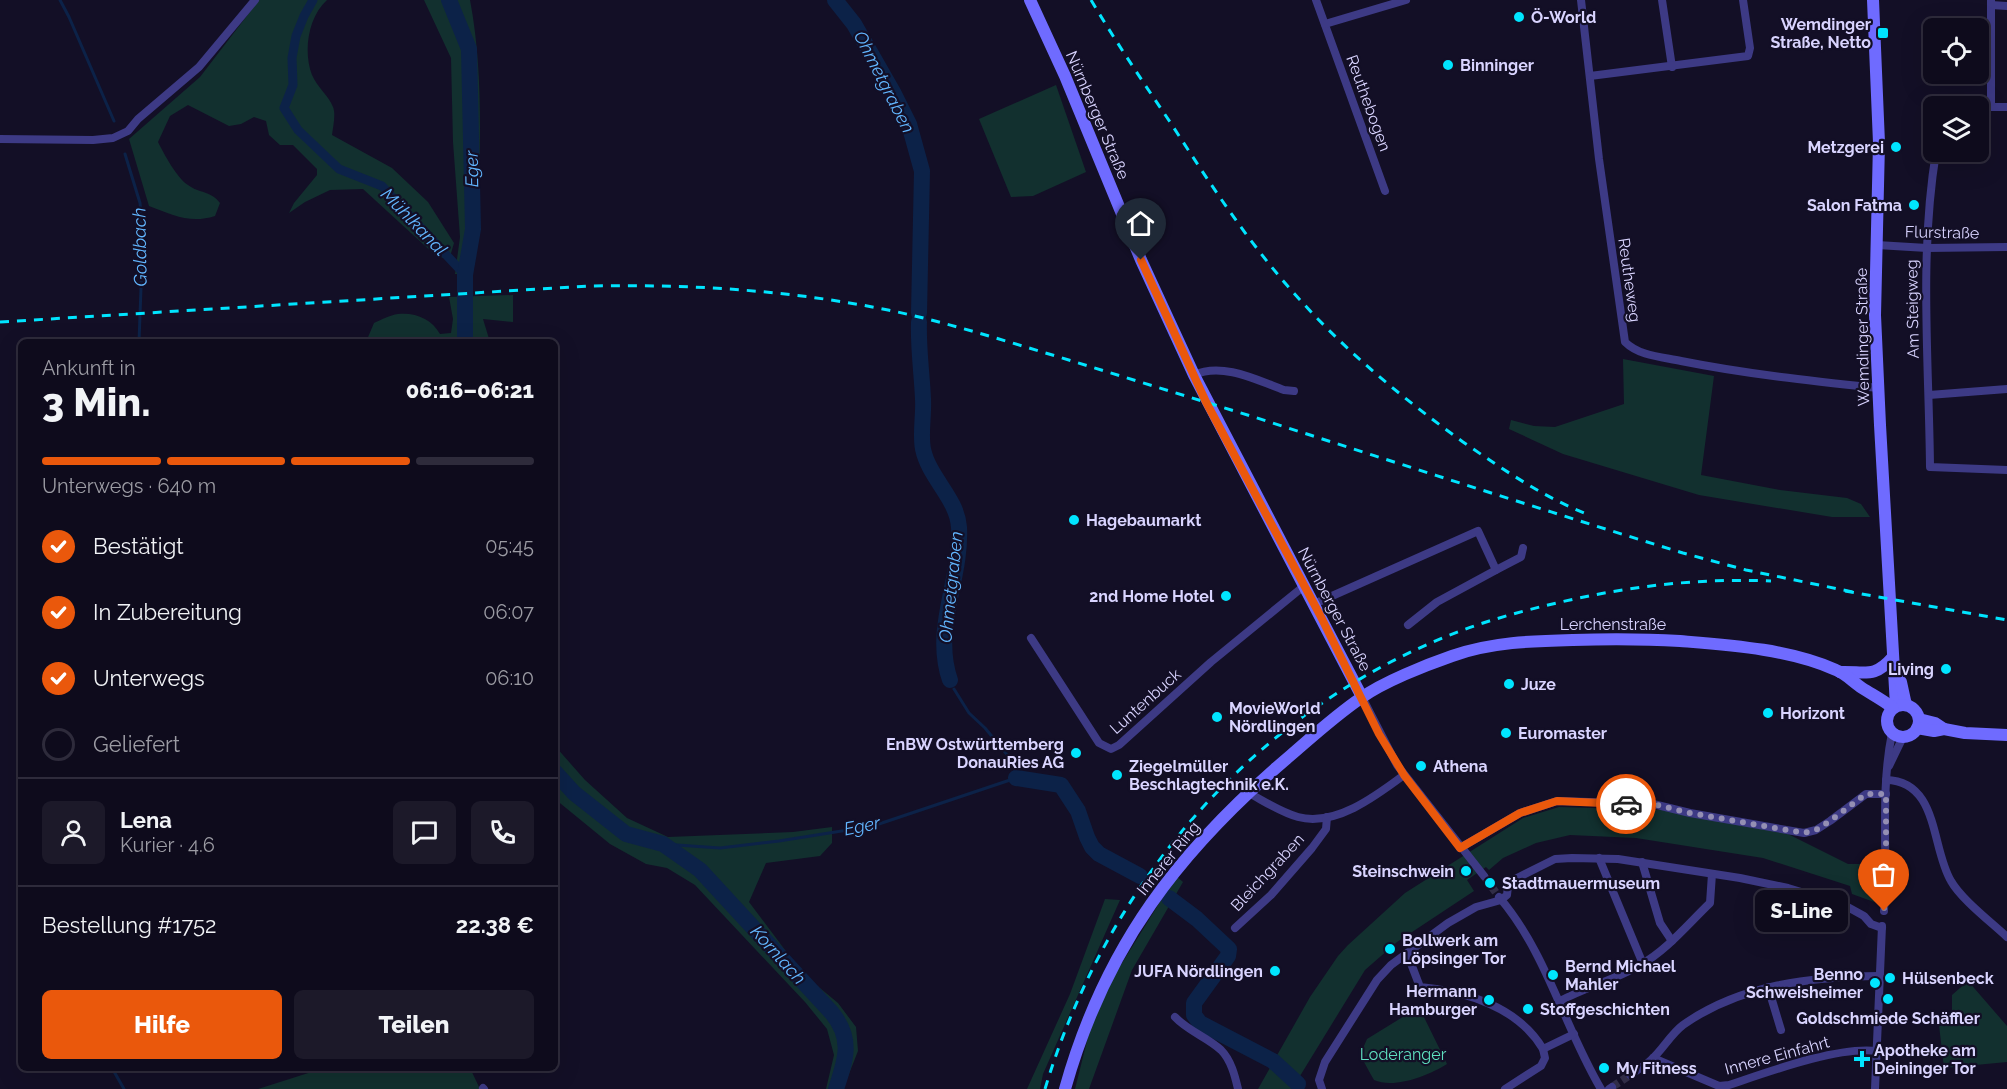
<!DOCTYPE html>
<html lang="de">
<meta charset="utf-8">
<style>
:root{--surface:#0e0b1c;--page:#1c1929;--text:#f1f3f6;--muted:#9b9ba3;--line:#2e2b3b;--accent:#ea580c}
body{margin:0;font-family:Raleway,sans-serif;background:var(--page);color:var(--text);height:100vh;display:flex;flex-direction:column;font-size:22px;white-space:nowrap}
*{box-sizing:border-box;margin:0}
p{font-size:20px;color:var(--muted)}
.icon{flex:none;width:33px;height:33px;fill:none;stroke:currentColor;stroke-width:2;stroke-linecap:round;stroke-linejoin:round}
.map{position:relative;flex:1;overflow:hidden}
.details{position:absolute;left:18px;top:339px;width:540px;height:732px;display:flex;flex-direction:column;background:var(--surface);border-radius:9px;box-shadow:0 6px 24px #0002,0 0 0 2px var(--line)}
.details>*{flex:none}
.buttons{position:absolute;left:1923px;top:18px;display:grid;gap:12px}
.buttons a{display:grid;place-items:center;width:66px;height:66px;border-radius:9px;background:var(--surface);box-shadow:0 6px 24px #0002,0 0 0 2px var(--line);font-size:30px}
.pin{position:absolute;display:grid;place-items:center;width:51px;height:51px;color:#fff;margin:-62px -26px;border-radius:50% 50% 50% 0;rotate:-45deg;box-shadow:0 0 6px #0007}
.pin .icon{rotate:45deg}
.courier{position:absolute;display:grid;place-items:center;width:60px;height:60px;margin:-30px;border:4px solid #ea580c;border-radius:50%;background:#fff;color:#222;box-shadow:0 2px 8px #0007}
.bubble{position:absolute;height:42px;border-radius:9px;background:var(--surface);box-shadow:0 6px 24px #0002,0 0 0 2px var(--line);font-size:20px;font-weight:800;line-height:42px;text-align:center}
.head em{font-style:normal;font-weight:800}
.head div{display:flex;flex-direction:column-reverse}
.head{display:flex;align-items:center;justify-content:space-between;height:102px;padding:0 24px}
h1{font-size:39px;font-weight:800;line-height:45px}
.bar{display:grid;grid-template-columns:repeat(4,1fr);gap:9px 6px;align-content:center;height:72px;padding:0 24px}
.bar i{height:8px;border-radius:4px;background:var(--line)}
.bar .active{background:var(--accent)}
.bar p{grid-column:span 4}
.line{display:flex;align-items:center;gap:15px;padding:0 24px;border-top:2px solid var(--line)}
.line div{flex:1}
.round{display:grid;place-items:center;flex:none;width:63px;height:63px;border-radius:9px;background:var(--page)}
ol{padding:0 24px;list-style:none}
li{display:flex;align-items:center;gap:18px;height:66px}
li p{margin-inline-start:auto}
li .icon{padding:6px;border-radius:50%;background:var(--accent);color:#fff;stroke-width:4}
li:last-child{color:var(--muted)}
li i{width:33px;height:33px;border:3px solid var(--line);border-radius:50%}
.action{display:flex;gap:12px;margin-top:auto;padding:12px 24px}
.action a{flex:1;height:69px;border-radius:9px;background:var(--accent);color:#fff;font-size:24px;font-weight:800;line-height:69px;text-align:center}
.action a+a{background:var(--page);color:var(--text)}
.map>svg:first-child{display:block}
</style>
<div class="map">
<svg width="2007" height="1089" viewBox="0 0 2007 1089">
<rect width="100%" height="100%" fill="#130f26"/>
<g fill="#12302f">
<path d="M259,0H327C308,17 303,52 312,75C317,87 329,96 333,107C336,114 333,127 332,135L392,168L428,202L454,243L449,260L435,255L363,189L330,190L305,202L289,213L294,203L317,175V169L293,145H280L269,135L266,121L254,117L241,124L229,126L188,105L170,116L158,142C164,154 177,178 188,185C200,194 210,190 220,203L215,216C190,224 173,215 149,206L129,139L200,77Z"/>
<path d="M424,0H470C485,79 479,160 478,240L472,251V274H455L460,237L453,142L451,58Z"/>
<path d="M1056,85L1086,172L1033,196L1011,197L979,119Z"/>
<path d="M513,295V322L483,319L490,342H366L374,323C381,320 390,315 398,314C415,312 432,319 440,334L451,333L453,319L449,297Z"/>
<path d="M1623,359L1714,376L1701,475L1780,490L1847,498L1861,504L1870,517H1832L1699,495L1563,454L1509,429L1511,420L1534,426L1555,427L1624,404Z"/>
<path d="M555,746L585,780L627,818L668,837L793,832L832,827V843L820,856L766,863L749,902L803,974L838,1003L856,1027L858,1051L843,1089H826L834,1055L827,1029L805,1002L695,885L667,868L646,864L610,844L555,799Z"/>
<path d="M1559,807L1661,810L1786,833L1848,864H1877V903L1852,894L1850,886L1763,858L1636,838L1570,835L1536,843L1503,858L1489,870L1486,867L1467,880L1474,891L1397,942L1365,970L1292,1089H1258L1310,997L1338,956L1348,945L1405,893L1523,818Z"/>
<path d="M1176,876L1183,882L1132,970L1089,1089H1075L1090,1029L1114,976Z"/>
<path d="M1105,899L1120,900L1043,1074L1040,1089H1027L1070,994Z"/>
<path d="M1968,981L2007,1026V1062L1944,1068L1939,1025L1952,1012V995Z"/>
<path d="M1419,1007L1447,1064C1428,1076 1394,1089 1374,1080C1369,1072 1365,1063 1360,1055L1367,1039Z"/>
<path d="M324,1068H470L480,1089H258Z"/>
</g>
<g fill="none" stroke-linecap="round" stroke-linejoin="round">
<g stroke="#0c2248" stroke-width="3">
<path d="M60,0L69,17L114,121"/>
<path d="M125,154L140,203L143,234L139,342"/>
<path d="M663,844L720,848L779,841L873,826L1016,778L1014,763L985,728L969,713L954,689"/>
<path d="M112,1068L124,1089"/>
</g>
<path stroke="#0c2248" stroke-width="9" d="M313,0L304,16L296,36L292,58L293,85L284,108L298,130L339,169L382,186L465,275"/>
<g stroke="#0c2248" stroke-width="16">
<path d="M449,0L469,49L473,229L465,275V342"/>
<path d="M835,0L854,24L894,94L909,124L922,171L919,313"/>
<path d="M919,322C918,348 922,374 923,399C924,415 920,434 923,449C929,478 957,498 959,527C962,579 932,628 950,680"/>
<path d="M555,772L574,793L626,834L663,844L700,870L832,1013C853,1039 846,1059 836,1089"/>
<path d="M1016,778L1061,785L1078,811L1087,837L1092,847L1099,854L1140,876"/>
<path d="M1169,898L1197,919L1229,949L1228,956L1194,1003V1015L1200,1023L1273,1061L1298,1084"/>
</g>
<g stroke="#312d47" stroke-width="8" stroke-dasharray="8 4" stroke-linecap="butt">
<path d="M1484,876L1499,897"/>
<path d="M1612,1087L1630,1075"/>
</g>
<g stroke="#3d3a85" stroke-width="8">
<path d="M1316,0L1385,191"/>
<path d="M1581,0L1599,159L1625,342C1639,356 1662,357 1681,361C1746,374 1812,381 1878,388"/>
<path d="M1662,0L1672,67"/>
<path d="M1991,5L2007,6"/>
<path d="M1325,24L1406,0"/>
<path d="M1590,76L1748,56L1750,48L1743,0"/>
<path d="M1944,106L1991,107V0"/>
<path d="M1991,107H2007"/>
<path d="M0,139L93,140L113,138L128,131L138,119L199,67L255,0"/>
<path d="M1936,152C1919,256 1929,362 1930,467L2007,470"/>
<path d="M1877,245L1927,248L2007,247"/>
<path d="M1194,375C1222,362 1257,380 1284,390L1294,391"/>
<path d="M1929,395L2007,389"/>
<path d="M1496,570L1521,557L1523,548"/>
<path d="M1314,604L1478,531L1496,570L1437,602L1408,625"/>
<path d="M1031,638L1099,743L1111,749L1119,745L1211,662L1304,586"/>
<path d="M1362,697L1397,765L1484,876"/>
<path d="M1889,766L1903,737"/>
<path d="M1886,780C1939,781 1931,848 1951,881C1961,899 1991,922 2007,937"/>
<path d="M1247,792C1264,801 1280,812 1298,817C1335,827 1376,796 1404,775"/>
<path d="M1460,848L1520,813L1557,801L1653,804L1690,813L1804,833L1816,830L1830,821L1866,794H1886"/>
<path d="M1599,858L1643,964"/>
<path d="M1642,862L1660,923L1672,941"/>
<path d="M1499,897C1547,953 1564,1027 1601,1089"/>
<path d="M1884,911C1888,852 1880,792 1892,733"/>
<path d="M1235,928L1271,895L1312,848L1326,829L1327,817"/>
<path d="M1407,953L1420,987C1466,991 1518,1007 1543,1049L1574,1034"/>
<path d="M1768,987L1781,1030"/>
<path d="M1560,1001C1586,987 1615,980 1640,965C1667,950 1688,924 1710,903L1712,874"/>
<path d="M1175,1017C1188,1031 1207,1037 1221,1050C1231,1060 1235,1076 1238,1089"/>
<path d="M1653,1058L1719,1086L1729,1085C1768,1072 1838,1046 1877,1051"/>
<path d="M1630,1075C1638,1070 1646,1065 1652,1059C1663,1049 1671,1034 1683,1025C1741,984 1811,977 1880,976"/>
<path d="M483,1088L484,1089"/>
<path d="M1322,1089L1319,1080L1325,1062L1377,980L1391,965L1448,923L1476,907L1501,900L1507,895L1508,886L1517,878L1555,859L1572,858L1618,859L1740,878L1788,888L1844,905L1864,916L1871,924L1882,928"/>
<path d="M1505,1089L1541,1066L1545,1058L1543,1049"/>
<path d="M1609,1089L1612,1087"/>
<path d="M1875,1089L1882,926"/>
</g>
<g stroke="#6f6bff" stroke-width="12">
<path d="M1030,0L1065,76L1141,260L1194,375L1362,697"/>
<path d="M1873,0L1879,143L1875,315L1880,425L1896,706"/>
<path d="M1840,672C1865,671 1874,679 1893,657"/>
<path d="M1896,675L1901,682L1906,705"/>
<circle cx="1903" cy="721" r="16"/>
<path d="M1919,719L1935,723L1944,729"/>
<path d="M1917,728L1934,731L1944,729L1965,733L2007,735"/>
<path d="M1065,1089C1105,946 1179,850 1291,755C1313,736 1336,715 1361,698C1383,682 1426,665 1452,656C1491,642 1533,641 1573,640C1609,639 1644,639 1680,641C1729,645 1790,649 1836,670C1846,674 1853,682 1862,688C1873,695 1883,700 1893,708"/>
</g>
<g stroke="#00e5ff" stroke-width="3" stroke-dasharray="9 8" stroke-linecap="butt">
<path d="M1091,0C1116,42 1143,82 1170,122C1211,185 1251,247 1302,302C1350,355 1405,400 1463,442C1504,470 1543,497 1589,515"/>
<path d="M0,322L588,286C689,284 789,290 888,310C946,322 1002,340 1059,357C1124,377 1189,397 1254,417C1397,463 1540,509 1683,553L1746,570L1853,592"/>
<path d="M1845,591L2007,620"/>
<path d="M1045,1089C1104,892 1242,724 1433,642C1474,624 1517,612 1561,602C1630,586 1699,578 1771,581"/>
</g>
</g>
<g fill="none" stroke-linecap="round" stroke-linejoin="round">
<path stroke="#948fb3" stroke-width="6" stroke-dasharray="0 10.8" d="M1626,804H1653L1690,813L1804,833L1816,830L1830,821L1866,794H1886V873L1884,911"/>
<path stroke="#ea580c" stroke-width="8" d="M1141,260L1206,402L1320,615L1379,734L1404,775L1460,848L1520,813L1557,801L1626,804"/>
</g>
<g fill="#00e5ff" stroke="#130f26" stroke-width="2">
<circle cx="1519" cy="17" r="6"/>
<rect x="1877" y="27" width="12" height="12" rx="3"/>
<circle cx="1448" cy="65" r="6"/>
<circle cx="1896" cy="147" r="6"/>
<circle cx="1914" cy="205" r="6"/>
<circle cx="1074" cy="520" r="6"/>
<circle cx="1226" cy="596" r="6"/>
<circle cx="1946" cy="669" r="6"/>
<circle cx="1509" cy="684" r="6"/>
<circle cx="1768" cy="713" r="6"/>
<circle cx="1217" cy="717" r="6"/>
<circle cx="1506" cy="733" r="6"/>
<circle cx="1076" cy="753" r="6"/>
<circle cx="1421" cy="766" r="6"/>
<circle cx="1117" cy="775" r="6"/>
<circle cx="1466" cy="871" r="6"/>
<circle cx="1490" cy="883" r="6"/>
<circle cx="1390" cy="949" r="6"/>
<circle cx="1275" cy="971" r="6"/>
<circle cx="1553" cy="975" r="6"/>
<circle cx="1890" cy="978" r="6"/>
<circle cx="1875" cy="983" r="6"/>
<circle cx="1888" cy="999" r="6"/>
<circle cx="1489" cy="1000" r="6"/>
<circle cx="1528" cy="1009" r="6"/>
<path d="M1859 1050h6v6h6v6h-6v6h-6v-6h-6v-6h6z"/>
<circle cx="1604" cy="1068" r="6"/>
</g>
<g text-anchor="middle" stroke-width="4.5" stroke-linejoin="round" paint-order="stroke">
<g font-size="16" font-weight="bold" fill="#d9d4ff" stroke="#130f26" text-anchor="start">
<text x="1531" y="23">Ö-World</text>
<text x="1871" y="30" text-anchor="end">Wemdinger<tspan x="1871" dy="18">Straße, Netto</tspan></text>
<text x="1460" y="71">Binninger</text>
<text x="1884" y="153" text-anchor="end">Metzgerei</text>
<text x="1902" y="211" text-anchor="end">Salon Fatma</text>
<text x="1086" y="526">Hagebaumarkt</text>
<text x="1214" y="602" text-anchor="end">2nd Home Hotel</text>
<text x="1934" y="675" text-anchor="end">Living</text>
<text x="1521" y="690">Juze</text>
<text x="1229" y="714">MovieWorld<tspan x="1229" dy="18">Nördlingen</tspan></text>
<text x="1780" y="719">Horizont</text>
<text x="1518" y="739">Euromaster</text>
<text x="1064" y="750" text-anchor="end">EnBW Ostwürttemberg<tspan x="1064" dy="18">DonauRies AG</tspan></text>
<text x="1129" y="772">Ziegelmüller<tspan x="1129" dy="18">Beschlagtechnik e.K.</tspan></text>
<text x="1433" y="772">Athena</text>
<text x="1454" y="877" text-anchor="end">Steinschwein</text>
<text x="1502" y="889">Stadtmauermuseum</text>
<text x="1402" y="946">Bollwerk am<tspan x="1402" dy="18">Löpsinger Tor</tspan></text>
<text x="1565" y="972">Bernd Michael<tspan x="1565" dy="18">Mahler</tspan></text>
<text x="1263" y="977" text-anchor="end">JUFA Nördlingen</text>
<text x="1863" y="980" text-anchor="end">Benno<tspan x="1863" dy="18">Schweisheimer</tspan></text>
<text x="1902" y="984">Hülsenbeck</text>
<text x="1477" y="997" text-anchor="end">Hermann<tspan x="1477" dy="18">Hamburger</tspan></text>
<text x="1540" y="1015">Stoffgeschichten</text>
<text x="1888" y="1024" text-anchor="middle">Goldschmiede Schäffler</text>
<text x="1874" y="1056">Apotheke am<tspan x="1874" dy="18">Deininger Tor</tspan></text>
<text x="1616" y="1074">My Fitness</text>
</g>
<g font-size="16" fill="#d9d4ff" stroke="#130f26">
<text transform="translate(1369 103) rotate(70)" y="6">Reuthebogen</text>
<text transform="translate(1098 115) rotate(67)" y="6">Nürnberger Straße</text>
<text transform="translate(1942 232) rotate(1)" y="6">Flurstraße</text>
<text transform="translate(1630 280) rotate(82)" y="6">Reutheweg</text>
<text transform="translate(1912 309) rotate(-91)" y="6">Am Steigweg</text>
<text transform="translate(1862 337) rotate(-91)" y="6">Wemdinger Straße</text>
<text transform="translate(1335 609) rotate(62)" y="6">Nürnberger Straße</text>
<text x="1613" y="630">Lerchenstraße</text>
<text transform="translate(1145 701) rotate(-42)" y="6">Luntenbuck</text>
<text transform="translate(1168 858) rotate(-51)" y="6">Innerer Ring</text>
<text transform="translate(1267 872) rotate(-47)" y="6">Bleichgraben</text>
<text transform="translate(1777 1055) rotate(-15)" y="6">Innere Einfahrt</text>
</g>
<g font-size="16" fill="#5fe0c0" stroke="#130f26">
<text x="1403" y="1060">Loderanger</text>
</g>
<g font-size="18" font-style="italic" fill="#62b6ff" stroke="#130f26">
<text transform="translate(884 82) rotate(63)" y="6">Ohmetgraben</text>
<text transform="translate(472 169) rotate(-91)" y="6">Eger</text>
<text transform="translate(414 222) rotate(46)" y="6">Mühlkanal</text>
<text transform="translate(140 247) rotate(-91)" y="6">Goldbach</text>
<text transform="translate(951 587) rotate(-84)" y="6">Ohmetgraben</text>
<text transform="translate(862 826) rotate(-11)" y="6">Eger</text>
<text transform="translate(778 955) rotate(48)" y="6">Kornlach</text>
</g>
</g>
</svg>
<div class="buttons">
<a><svg class="icon" aria-label="locate" viewBox="0 0 24 24"><circle cx="12" cy="12" r="6"/><path d="M12 2v4M12 18v4M2 12h4M18 12h4"/></svg></a>
<a><svg class="icon" aria-label="layers" viewBox="0 0 24 24"><path d="M12 4l9 5-9 5-9-5zM3 14l9 5 9-5"/></svg></a>
</div>
<div class="pin" style="left:1884px;top:911px;background:#ea580c"><svg class="icon" aria-label="bag" viewBox="0 0 24 24"><path d="M5 8h14l-1 12H6zM9 8a3 3 0 0 1 6 0"/></svg></div>
<div class="pin" style="left:1141px;top:260px;background:#1f2937"><svg class="icon" aria-label="home" viewBox="0 0 24 24"><path d="M3 11l9-7 9 7M6 9v11h12V9"/></svg></div>
<div class="courier" style="left:1626px;top:804px"><svg class="icon" aria-label="car" viewBox="0 0 24 24"><path d="M5 17H2v-5l4-1 3-4h7l3 4 3 1v5h-3M9 17h6M6 11h13"/><circle cx="7" cy="17" r="2"/><circle cx="17" cy="17" r="2"/></svg></div>
<div class="bubble" style="left:1755px;top:890px;width:93px">S-Line</div>
<section class="details">
<div class="head"><div><h1>3 Min.</h1><p>Ankunft in</p></div><em>06:16–06:21</em></div>
<div class="bar"><i class="active"></i><i class="active"></i><i class="active"></i><i></i><p>Unterwegs · 640 m</p></div>
<ol>
<li><svg class="icon" aria-label="check" viewBox="0 0 24 24"><path d="M5 12l5 5 9-10"/></svg>Bestätigt<p>05:45</p></li>
<li><svg class="icon" aria-label="check" viewBox="0 0 24 24"><path d="M5 12l5 5 9-10"/></svg>In Zubereitung<p>06:07</p></li>
<li><svg class="icon" aria-label="check" viewBox="0 0 24 24"><path d="M5 12l5 5 9-10"/></svg>Unterwegs<p>06:10</p></li>
<li><i></i>Geliefert</li>
</ol>
<div class="line" style="height:108px"><a class="round"><svg class="icon" aria-label="person" viewBox="0 0 24 24"><circle cx="12" cy="8" r="4"/><path d="M4 21q1-7 8-7t8 7"/></svg></a><div><b>Lena</b><p>Kurier · 4.6</p></div><a class="round"><svg class="icon" aria-label="chat" viewBox="0 0 24 24"><path d="M4 5h16v11H9l-5 4z"/></svg></a><a class="round"><svg class="icon" aria-label="phone" viewBox="0 0 24 24"><path d="M5 4h4l2 5-3 2q2 4 5 5l2-3 5 2v4C11 20 4 13 5 4z"/></svg></a></div>
<div class="line" style="height:78px"><div>Bestellung #1752</div><b>22.38 €</b></div>
<div class="action"><a>Hilfe</a><a>Teilen</a></div>
</section>
</div>
